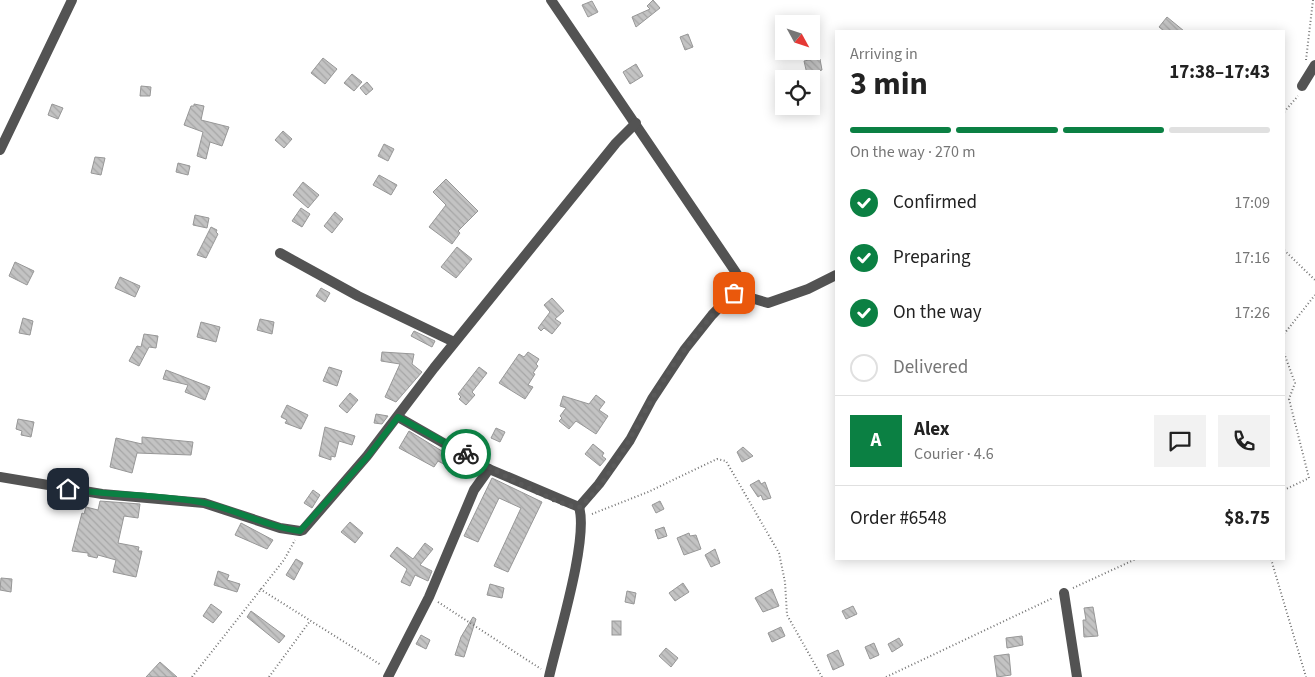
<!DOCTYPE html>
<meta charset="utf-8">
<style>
:root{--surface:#fff;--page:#f2f2f2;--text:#222;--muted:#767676;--line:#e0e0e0;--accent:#0b8043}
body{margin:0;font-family:"Source Sans 3",sans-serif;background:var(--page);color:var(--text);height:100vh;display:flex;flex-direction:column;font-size:19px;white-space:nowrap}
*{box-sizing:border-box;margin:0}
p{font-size:16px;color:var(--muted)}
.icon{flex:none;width:28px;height:28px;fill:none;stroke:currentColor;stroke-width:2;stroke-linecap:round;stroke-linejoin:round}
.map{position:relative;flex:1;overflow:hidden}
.side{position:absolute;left:835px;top:30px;width:450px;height:530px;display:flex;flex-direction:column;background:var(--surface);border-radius:0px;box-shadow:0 2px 12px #0003}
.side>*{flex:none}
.needle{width:32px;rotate:130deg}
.tools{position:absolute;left:775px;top:15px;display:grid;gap:10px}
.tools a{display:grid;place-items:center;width:45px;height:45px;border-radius:0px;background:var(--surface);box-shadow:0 2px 12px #0003;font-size:25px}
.pin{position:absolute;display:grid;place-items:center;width:42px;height:42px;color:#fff;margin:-21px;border-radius:10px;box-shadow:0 2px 8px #0006}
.courier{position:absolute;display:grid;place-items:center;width:50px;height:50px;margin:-25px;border:4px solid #0b8043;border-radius:50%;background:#fff;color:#222;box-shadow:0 1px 6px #0007}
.overview em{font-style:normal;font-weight:700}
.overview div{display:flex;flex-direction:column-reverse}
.overview{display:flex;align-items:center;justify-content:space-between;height:85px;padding:0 15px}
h1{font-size:32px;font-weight:700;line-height:38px}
.bar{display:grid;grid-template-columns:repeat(4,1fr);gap:8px 5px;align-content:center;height:60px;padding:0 15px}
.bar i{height:6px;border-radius:4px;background:var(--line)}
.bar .active{background:var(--accent)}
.bar p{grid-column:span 4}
.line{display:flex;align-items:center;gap:12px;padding:0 15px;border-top:1px solid var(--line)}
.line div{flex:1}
.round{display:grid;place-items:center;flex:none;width:52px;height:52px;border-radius:0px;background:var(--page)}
ol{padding:0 15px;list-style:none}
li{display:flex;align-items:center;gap:15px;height:55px}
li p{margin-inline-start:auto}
li .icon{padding:5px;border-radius:50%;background:var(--accent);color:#fff;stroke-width:4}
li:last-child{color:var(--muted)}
li i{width:28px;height:28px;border:2px solid var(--line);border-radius:50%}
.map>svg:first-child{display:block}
</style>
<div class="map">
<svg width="1315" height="677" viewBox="0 0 1315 677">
<defs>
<pattern id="building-back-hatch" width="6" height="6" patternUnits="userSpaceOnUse" patternTransform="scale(1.25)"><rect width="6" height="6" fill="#c3c3c3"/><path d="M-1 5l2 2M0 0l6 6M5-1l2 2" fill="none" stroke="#a6a6a6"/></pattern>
</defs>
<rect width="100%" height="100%" fill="#fff"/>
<g fill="url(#building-back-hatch)" stroke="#979797">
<path d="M653,0L660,8L636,27L632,17L650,9L647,6Z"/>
<path d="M592,1L598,12L588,17L582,5Z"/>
<path d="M1167,17L1184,31H1164L1159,27Z"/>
<path d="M688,34L693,47L685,50L680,37Z"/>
<path d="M323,58L337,69L325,84L311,73Z"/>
<path d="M814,59H820L822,70L807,74L804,61Z"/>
<path d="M636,64L643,76L630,84L623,72Z"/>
<path d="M352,74L362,82L354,91L344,83Z"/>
<path d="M367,82L373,89L366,95L360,88Z"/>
<path d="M141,86L151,87L150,96H140Z"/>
<path d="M52,104L63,108L58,119L48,115Z"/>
<path d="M194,104L204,106L201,120L229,127L222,146L210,142L206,159L197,156L203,132L184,125L191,106H194Z"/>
<path d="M283,131L292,139L284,148L275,140Z"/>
<path d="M384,144L394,149L388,161L378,156Z"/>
<path d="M95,157L105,158L101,175L91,173Z"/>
<path d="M178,163L190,166L188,175L176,172Z"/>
<path d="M379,175L397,185L391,195L373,185Z"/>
<path d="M446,179L478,211L458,231L460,233L452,244L429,227L446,205L433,192Z"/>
<path d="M303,182L319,195L308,208L293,195Z"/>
<path d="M301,208L310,214L302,227L292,221Z"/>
<path d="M335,212L343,219L332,233L324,226Z"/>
<path d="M195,215L209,218L207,228L193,225Z"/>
<path d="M211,227L217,230L216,232L218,234L206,258L197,255Z"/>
<path d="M457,247L472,259L456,278L441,267Z"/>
<path d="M15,262L34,271L27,285L9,276Z"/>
<path d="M120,277L140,286L135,297L115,288Z"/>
<path d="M321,288L330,293L325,302L316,296Z"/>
<path d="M552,298L564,311L555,319L561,323L552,334L544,328L541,331L538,328L550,312L544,305Z"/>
<path d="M23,318L33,321L30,335L19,333Z"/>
<path d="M260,319L274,322L272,334L257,330Z"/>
<path d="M201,322L220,327L216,342L197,337Z"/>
<path d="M414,331L435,341L432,347L411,336Z"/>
<path d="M144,334L158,336L156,348L149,347L139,366L129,361L137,346L141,347Z"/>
<path d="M382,352L414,354L412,364L422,372L396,402L385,397L400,364L381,361Z"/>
<path d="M528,352L539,359L536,364L538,366L533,373L535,374L528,385L533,387L525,399L499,383L519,354L524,357Z"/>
<path d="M329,367L342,371L337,386L323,381Z"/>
<path d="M479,367L487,373L472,392L475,395L466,405L459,399L461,397L458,394Z"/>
<path d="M166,370L210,387L205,400L185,392L188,385L163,379Z"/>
<path d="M350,393L358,400L347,413L339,406Z"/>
<path d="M596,395L605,402L599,410L608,416L596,434L576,421L569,429L559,421L562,418L560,416L566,408L560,406L563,396L589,404Z"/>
<path d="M287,405L308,415L301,429L285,423L287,420L281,417Z"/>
<path d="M376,414L388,416L382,424L374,423Z"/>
<path d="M18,419L34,422L31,437L21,435L22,431L16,429Z"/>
<path d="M325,427L355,436L352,445L339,441L335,457L331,456V460L319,456Z"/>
<path d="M496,428L505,432L500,442L491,438Z"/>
<path d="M409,431L460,462L455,470L438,461L434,467L399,448Z"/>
<path d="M142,437L193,442L191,455L137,453L132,473L110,467L116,438L142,444Z"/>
<path d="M593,444L604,453L602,456L606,459L600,466L585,454Z"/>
<path d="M743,447L753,456L742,462L737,452Z"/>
<path d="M492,478L542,502L508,572L494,566L521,508L499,498L478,542L464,536Z"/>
<path d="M759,480L761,484L765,482L771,498L763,500L761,495L758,497L750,485Z"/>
<path d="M313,490L320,495L312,508L304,503Z"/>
<path d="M100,501L140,504L138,518L124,516L118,543L139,547L138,551H142L136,577L113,572L116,560L98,555L97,558L88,556V553L72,551L82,513L84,514L86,507L98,510Z"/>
<path d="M660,501L664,509L656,513L652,505Z"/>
<path d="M350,522L363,533L355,543L341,532Z"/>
<path d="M241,523L273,540L267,549L235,535Z"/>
<path d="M664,527L667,536L658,539L655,530Z"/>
<path d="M689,533L690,536L696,535L701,549L684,555L677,538Z"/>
<path d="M425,543L433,549L420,565L432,571L428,581L415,575L410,586L401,582L407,569L390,556L397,547L413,559Z"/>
<path d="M715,549L720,563L711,567L705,555Z"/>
<path d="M296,559L303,563L294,580L286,575Z"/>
<path d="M218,571L229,575L227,580L240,584L237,592L214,585Z"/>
<path d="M1,578L12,579L11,592L0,590Z"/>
<path d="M683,583L689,592L675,601L669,593Z"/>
<path d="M490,584L504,588L502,598L487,595Z"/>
<path d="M772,589L779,606L763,612L755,598Z"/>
<path d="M627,591L636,593L634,604L625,602Z"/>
<path d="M211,604L222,612L213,623L203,616Z"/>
<path d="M853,606L857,614L846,619L842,611Z"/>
<path d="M1093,607L1098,636L1084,637L1083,620H1086L1084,608Z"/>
<path d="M251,611L285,636L279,643L247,617Z"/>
<path d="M473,617L476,619L464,657L455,655L461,637Z"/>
<rect x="612" y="621" width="9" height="14"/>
<path d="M781,627L785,636L772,642L768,633Z"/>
<path d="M421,635L430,640L426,649L416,644Z"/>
<path d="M1022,636L1023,645L1007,648L1006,638Z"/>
<path d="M899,638L903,645L892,652L888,644Z"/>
<path d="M874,643L879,655L870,659L865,647Z"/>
<path d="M666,648L678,658L671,667L659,656Z"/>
<path d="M838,650L844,665L833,670L827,655Z"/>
<path d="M1009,654L1011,675L997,677L994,656Z"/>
<path d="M160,662L177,677H146Z"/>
</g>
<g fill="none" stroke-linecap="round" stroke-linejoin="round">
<g stroke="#757575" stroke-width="2" stroke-dasharray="1 2.5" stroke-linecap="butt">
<path d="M1306,60L1313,0"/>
<path d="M1284,112L1298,96"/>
<path d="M1284,250L1315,280"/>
<path d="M1284,334L1315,295"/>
<path d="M1284,353L1295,383L1289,399L1309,478L1284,490"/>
<path d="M592,514L648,492L717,459L726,461L779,553L785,582L787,615L822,677"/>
<path d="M1271,559L1306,677"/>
<path d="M1073,588L1136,559"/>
<path d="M260,589L381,665"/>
<path d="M438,602L541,669"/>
<path d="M192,677L284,560L295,540"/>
<path d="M269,677L310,621"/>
<path d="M886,677L1053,598"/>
</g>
<g stroke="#535353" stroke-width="10">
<path d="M551,0L739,277L737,289L712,315L685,349L652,399L630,440L599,484L579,507"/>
<path d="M1302,86L1315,65"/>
<path d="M0,150L72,0"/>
<path d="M280,253L358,296L454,342"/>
<path d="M734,293L768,303L808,289L836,275"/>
<path d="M398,417L489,469L579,507"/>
<path d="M0,477L102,494L204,503L280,528L300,531L303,530L367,456L434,368L616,143L636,123"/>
<path d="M1064,593L1077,677"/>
<path d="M388,677L429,597L474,490L489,469"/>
<path d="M549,677C557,641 589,539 579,507"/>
</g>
</g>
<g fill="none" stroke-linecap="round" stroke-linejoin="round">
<path stroke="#595959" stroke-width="5" stroke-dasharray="0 9" d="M466,454C484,465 563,509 580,507C612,478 631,435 652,399C675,360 701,325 734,293"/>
<path stroke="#0b8043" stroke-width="6" d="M68,489C114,496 160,494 205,503C237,510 267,527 300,531L368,456L398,417L466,454"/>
</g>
</svg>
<div class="tools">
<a><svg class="needle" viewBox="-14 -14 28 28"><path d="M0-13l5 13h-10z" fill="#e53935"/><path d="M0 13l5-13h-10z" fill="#767676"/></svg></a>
<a><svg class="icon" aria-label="locate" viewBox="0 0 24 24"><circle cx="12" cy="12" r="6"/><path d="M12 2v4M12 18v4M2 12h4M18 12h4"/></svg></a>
</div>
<div class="pin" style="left:734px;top:293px;background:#ea580c"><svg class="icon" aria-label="bag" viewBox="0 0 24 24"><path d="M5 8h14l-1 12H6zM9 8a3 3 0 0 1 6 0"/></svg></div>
<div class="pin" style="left:68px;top:489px;background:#1f2937"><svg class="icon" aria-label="home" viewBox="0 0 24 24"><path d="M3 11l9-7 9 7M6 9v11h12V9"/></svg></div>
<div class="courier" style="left:466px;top:454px"><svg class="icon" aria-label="bike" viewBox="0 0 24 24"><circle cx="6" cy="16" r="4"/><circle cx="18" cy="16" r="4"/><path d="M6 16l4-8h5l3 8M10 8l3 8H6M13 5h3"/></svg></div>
<section class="side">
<div class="overview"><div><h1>3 min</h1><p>Arriving in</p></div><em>17:38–17:43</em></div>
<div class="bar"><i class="active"></i><i class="active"></i><i class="active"></i><i></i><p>On the way · 270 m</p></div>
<ol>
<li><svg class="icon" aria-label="check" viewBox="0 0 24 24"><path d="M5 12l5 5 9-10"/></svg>Confirmed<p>17:09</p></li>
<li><svg class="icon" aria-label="check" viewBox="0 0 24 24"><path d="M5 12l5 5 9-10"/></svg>Preparing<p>17:16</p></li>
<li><svg class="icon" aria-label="check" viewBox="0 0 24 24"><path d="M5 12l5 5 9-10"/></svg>On the way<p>17:26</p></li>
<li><i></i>Delivered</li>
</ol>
<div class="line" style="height:90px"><b class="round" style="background:var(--accent);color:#fff">A</b><div><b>Alex</b><p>Courier · 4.6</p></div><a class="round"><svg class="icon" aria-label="chat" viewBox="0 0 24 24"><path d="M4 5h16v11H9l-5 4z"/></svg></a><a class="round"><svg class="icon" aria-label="phone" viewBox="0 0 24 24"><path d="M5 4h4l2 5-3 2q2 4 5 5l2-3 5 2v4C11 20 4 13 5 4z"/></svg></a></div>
<div class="line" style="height:65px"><div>Order #6548</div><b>$8.75</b></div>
</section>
</div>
